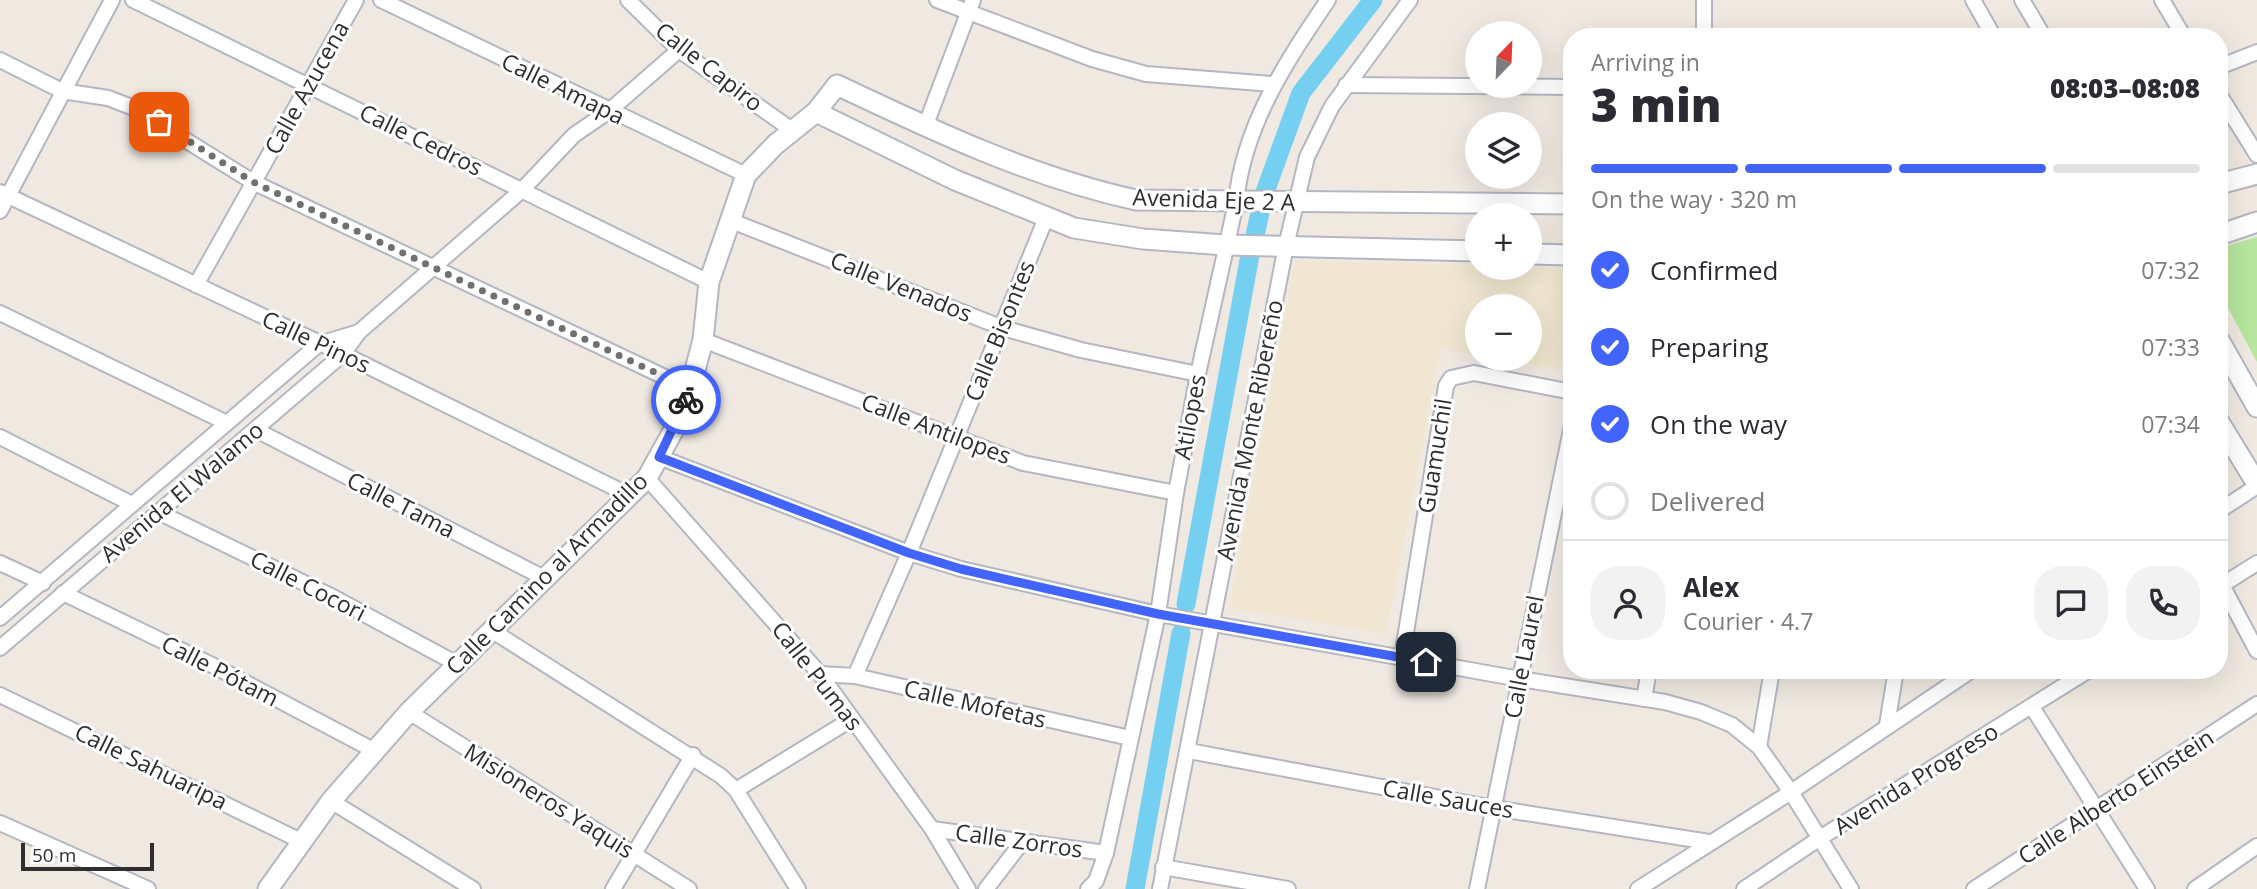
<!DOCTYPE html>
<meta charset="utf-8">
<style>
:root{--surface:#fff;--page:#f2f2f3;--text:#2b2b33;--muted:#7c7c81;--line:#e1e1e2;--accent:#4264fb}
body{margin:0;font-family:"Open Sans",sans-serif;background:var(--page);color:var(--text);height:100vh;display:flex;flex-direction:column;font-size:26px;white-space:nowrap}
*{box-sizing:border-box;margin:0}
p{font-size:23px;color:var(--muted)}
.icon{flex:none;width:38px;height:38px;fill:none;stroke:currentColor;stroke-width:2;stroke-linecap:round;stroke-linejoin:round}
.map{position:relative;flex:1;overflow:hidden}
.details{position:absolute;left:1563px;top:28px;width:665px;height:651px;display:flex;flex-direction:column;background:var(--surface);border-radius:28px;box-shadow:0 7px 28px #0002}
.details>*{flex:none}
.needle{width:46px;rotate:23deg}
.tools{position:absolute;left:1465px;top:21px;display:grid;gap:14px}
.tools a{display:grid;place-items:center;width:77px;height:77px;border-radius:50%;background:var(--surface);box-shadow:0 7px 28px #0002;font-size:35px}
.scale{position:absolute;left:21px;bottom:18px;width:133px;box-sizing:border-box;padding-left:7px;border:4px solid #2e2e2e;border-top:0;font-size:19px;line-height:24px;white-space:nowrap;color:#2e2e2e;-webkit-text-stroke:5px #fff;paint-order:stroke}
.pin{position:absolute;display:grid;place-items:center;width:60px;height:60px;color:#fff;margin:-30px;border-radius:14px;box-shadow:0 4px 10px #0006}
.courier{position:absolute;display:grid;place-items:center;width:70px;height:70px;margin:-35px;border:5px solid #4264fb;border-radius:50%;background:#fff;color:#222;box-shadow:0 2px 9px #0007}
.summary em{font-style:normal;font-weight:800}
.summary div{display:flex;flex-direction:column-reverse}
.summary{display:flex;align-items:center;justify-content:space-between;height:119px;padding:0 28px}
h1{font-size:46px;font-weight:800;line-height:52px}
.bar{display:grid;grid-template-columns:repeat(4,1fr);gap:10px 7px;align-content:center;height:84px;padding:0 28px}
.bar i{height:9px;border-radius:5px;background:var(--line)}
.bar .current{background:var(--accent)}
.bar p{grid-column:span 4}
.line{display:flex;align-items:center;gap:18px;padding:0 28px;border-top:2px solid var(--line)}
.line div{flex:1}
.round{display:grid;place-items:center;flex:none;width:74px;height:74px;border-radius:28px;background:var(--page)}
ol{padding:0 28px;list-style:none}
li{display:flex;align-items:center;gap:21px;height:77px}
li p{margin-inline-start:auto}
li .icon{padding:7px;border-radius:50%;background:var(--accent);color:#fff;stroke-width:4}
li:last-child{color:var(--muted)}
li i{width:38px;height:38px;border:4px solid var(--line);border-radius:50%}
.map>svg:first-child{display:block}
</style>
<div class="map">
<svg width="2257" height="889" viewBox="0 0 2257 889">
<rect width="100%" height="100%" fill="#efe9e1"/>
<path fill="#f0e6d1" d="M1295,261L1477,265V268L1571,267V294L1560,370L1499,359H1530V306H1477V355L1441,349L1386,634L1229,608Z"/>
<path fill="#b6e59e" d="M2257,237V362L2219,291V248Z"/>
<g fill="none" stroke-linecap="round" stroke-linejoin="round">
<g stroke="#75cff0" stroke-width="19">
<path d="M1265,192L1301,93L1373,0"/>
<path d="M1255,235L1260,213"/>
<path d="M1186,604L1250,255"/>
<path d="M1135,889L1181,633"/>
</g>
<g stroke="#b4b7c1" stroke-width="18">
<g id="street">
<path d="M133,0L709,282"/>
<path d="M381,0L746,175"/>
<path d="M628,0L679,50L792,130"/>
<path d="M937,0L1092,59L1146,74L1273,84"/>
<path d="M1973,0L1994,37"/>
<path d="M2022,0L2044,37"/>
<path d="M2162,0L2184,37"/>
<path d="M1704,37V0"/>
<path d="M0,60L62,91L108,98L134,108L253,182L690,389"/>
<path d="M2219,67L2257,52"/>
<path d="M1346,85L1572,87"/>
<path d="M2219,94L2257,155"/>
<path d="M925,127L973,0"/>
<path d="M0,192L343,354L629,495"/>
<path d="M0,211L112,0"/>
<path d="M729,220L1003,328L1081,350L1198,374"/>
<path d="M196,285L356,0"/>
<path d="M0,313L227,423"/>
<path d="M703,340L1023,463L1176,493"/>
<path d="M256,430L546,579"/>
<path d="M0,437L132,504"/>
<path d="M659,457L909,553L961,569L1158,614L1520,679L1665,702L1701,712L1732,725L1759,747L1791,792L1851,889"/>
<path d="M647,478L820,674L932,829L968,889"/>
<path d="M2219,511L2257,486"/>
<path d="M158,512L329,595L457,664"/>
<path d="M0,563L43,583"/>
<path d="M2222,585L2257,651"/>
<path d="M2219,587L2257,563"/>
<path d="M63,593L210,664L375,751"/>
<path d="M0,618L319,344L359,332"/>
<path d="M491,630L721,776L736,790L798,889"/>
<path d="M0,648L343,354L359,332L522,190L574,135L609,111L679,50"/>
<path d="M1402,657L1446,386L1451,378L1474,373L1572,392"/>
<path d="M820,674L855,676L1130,738"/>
<path d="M855,676L909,553L1046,218"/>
<path d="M0,695L301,841"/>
<path d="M1644,699L1649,670"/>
<path d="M2032,707L2147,889"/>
<path d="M409,712L689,889"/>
<path d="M1887,725L1896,670"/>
<path d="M1759,747L1772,670"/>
<path d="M1189,751L1494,808L1709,842"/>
<path d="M736,790L852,719"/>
<path d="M331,801L473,889"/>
<path d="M0,823L148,889"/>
<path d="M932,829L1106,853"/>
<path d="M1163,867L1288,889"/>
<path d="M613,889L693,755"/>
<path d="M986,889L1023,841"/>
<path d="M1088,889L1096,881L1106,853L1158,614L1176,493L1198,374L1236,203C1243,126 1286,62 1328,0"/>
<path d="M1160,889L1286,246L1307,157L1332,106L1410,0"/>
<path d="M1477,889L1572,425"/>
<path d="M1638,889L1791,792L1972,670"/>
<path d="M1744,889L1820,838L2089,670"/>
<path d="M1974,889L2257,704"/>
<path d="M2195,889L2257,846"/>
</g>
</g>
<g stroke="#b4b7c1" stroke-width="23">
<g id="secondary">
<path d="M816,112L955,180L1074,228L1143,239L1225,245L1477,251"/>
<path d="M2219,184L2257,174"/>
<path d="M2219,235L2257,222"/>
<path d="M1530,254L1572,255"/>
<path d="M2219,340L2257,407"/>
<path d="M2219,422L2257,484"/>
<path d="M268,889L331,801L409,712L647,478L677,424L690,389L703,340L709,282L746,175L776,144L816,112L837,85C934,131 1031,177 1136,200L1572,204"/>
</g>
</g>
<use href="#street" stroke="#fff" stroke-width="14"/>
<use href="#secondary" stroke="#fff" stroke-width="19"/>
</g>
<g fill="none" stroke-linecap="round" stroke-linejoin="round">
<path stroke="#726f6d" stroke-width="7" stroke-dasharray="0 12.6" d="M159,122L253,182L690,389L686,400"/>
<path stroke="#4264fb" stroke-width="9" d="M686,400L659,457L909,553L961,569L1158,614L1426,662"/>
</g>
<g text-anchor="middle" stroke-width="6" stroke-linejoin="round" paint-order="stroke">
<g font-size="23" fill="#2e2e2e" stroke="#fff">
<text transform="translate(709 67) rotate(38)" y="8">Calle Capiro</text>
<text transform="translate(307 88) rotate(-61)" y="8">Calle Azucena</text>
<text transform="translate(563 89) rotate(26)" y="8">Calle Amapa</text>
<text transform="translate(421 140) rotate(26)" y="8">Calle Cedros</text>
<text transform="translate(1214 200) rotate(2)" y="8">Avenida Eje 2 A</text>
<text transform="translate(901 287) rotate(22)" y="8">Calle Venados</text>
<text transform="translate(1000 331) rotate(-68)" y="8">Calle Bisontes</text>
<text transform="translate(316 342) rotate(25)" y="8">Calle Pinos</text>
<text transform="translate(1190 417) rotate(-79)" y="8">Atilopes</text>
<text transform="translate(936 429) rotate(21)" y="8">Calle Antilopes</text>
<text transform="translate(1250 430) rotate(-79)" y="8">Avenida Monte Ribereño</text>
<text transform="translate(1435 456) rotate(-81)" y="8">Guamuchil</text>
<text transform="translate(182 492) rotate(-40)" y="8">Avenida El Walamo</text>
<text transform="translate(401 505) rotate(27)" y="8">Calle Tama</text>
<text transform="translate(547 574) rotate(-45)" y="8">Calle Camino al Armadillo</text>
<text transform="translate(308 586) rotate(27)" y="8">Calle Cocori</text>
<text transform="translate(1524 657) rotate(-79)" y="8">Calle Laurel</text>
<text transform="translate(220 671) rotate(27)" y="8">Calle Pótam</text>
<text transform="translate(817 676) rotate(52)" y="8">Calle Pumas</text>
<text transform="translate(975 704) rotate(13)" y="8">Calle Mofetas</text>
<text transform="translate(151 767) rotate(26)" y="8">Calle Sahuaripa</text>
<text transform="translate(1916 779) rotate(-32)" y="8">Avenida Progreso</text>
<text transform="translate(2116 797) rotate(-33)" y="8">Calle Alberto Einstein</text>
<text transform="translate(1448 799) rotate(10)" y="8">Calle Sauces</text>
<text transform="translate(549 801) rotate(32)" y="8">Misioneros Yaquis</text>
<text transform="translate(1019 841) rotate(8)" y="8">Calle Zorros</text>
</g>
</g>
</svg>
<div class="tools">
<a><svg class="needle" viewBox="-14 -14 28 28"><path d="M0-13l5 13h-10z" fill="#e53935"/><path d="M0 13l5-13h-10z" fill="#7c7c81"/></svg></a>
<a><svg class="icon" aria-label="layers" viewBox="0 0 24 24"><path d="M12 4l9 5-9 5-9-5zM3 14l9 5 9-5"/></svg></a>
<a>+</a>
<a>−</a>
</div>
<div class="scale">50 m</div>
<div class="pin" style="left:159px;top:122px;background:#ea580c"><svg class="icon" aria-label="bag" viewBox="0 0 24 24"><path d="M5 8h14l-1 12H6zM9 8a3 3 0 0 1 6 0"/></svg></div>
<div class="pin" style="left:1426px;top:662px;background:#1f2937"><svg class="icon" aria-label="home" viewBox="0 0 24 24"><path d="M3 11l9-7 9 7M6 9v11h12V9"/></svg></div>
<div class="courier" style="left:686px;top:400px"><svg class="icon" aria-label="bike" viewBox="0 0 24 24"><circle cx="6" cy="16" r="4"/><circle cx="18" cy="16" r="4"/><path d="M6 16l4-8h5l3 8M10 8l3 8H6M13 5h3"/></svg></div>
<section class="details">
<div class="summary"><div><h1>3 min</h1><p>Arriving in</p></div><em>08:03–08:08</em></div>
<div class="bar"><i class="current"></i><i class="current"></i><i class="current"></i><i></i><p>On the way · 320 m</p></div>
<ol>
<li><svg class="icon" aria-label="check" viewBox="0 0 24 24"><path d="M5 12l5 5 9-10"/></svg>Confirmed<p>07:32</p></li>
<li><svg class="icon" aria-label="check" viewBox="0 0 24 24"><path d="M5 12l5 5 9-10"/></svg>Preparing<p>07:33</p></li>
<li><svg class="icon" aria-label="check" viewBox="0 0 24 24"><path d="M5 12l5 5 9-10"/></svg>On the way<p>07:34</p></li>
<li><i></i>Delivered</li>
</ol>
<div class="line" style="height:126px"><a class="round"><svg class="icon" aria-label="person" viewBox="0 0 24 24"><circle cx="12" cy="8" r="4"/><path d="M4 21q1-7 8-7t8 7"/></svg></a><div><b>Alex</b><p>Courier · 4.7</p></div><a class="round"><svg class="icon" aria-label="chat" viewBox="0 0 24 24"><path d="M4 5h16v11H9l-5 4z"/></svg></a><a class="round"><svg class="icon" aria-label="phone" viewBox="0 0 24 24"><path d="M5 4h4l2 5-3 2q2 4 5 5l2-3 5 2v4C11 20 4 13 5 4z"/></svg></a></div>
</section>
</div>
